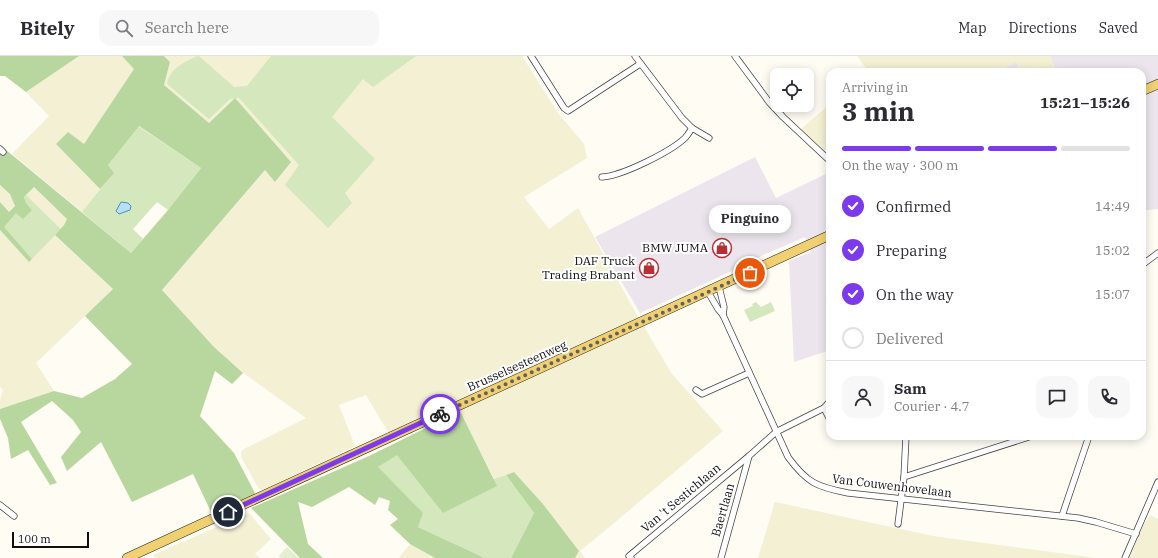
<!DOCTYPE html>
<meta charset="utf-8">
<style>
:root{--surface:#fff;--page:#f7f7f7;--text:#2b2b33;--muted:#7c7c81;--line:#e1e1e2;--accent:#7c3aed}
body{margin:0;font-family:"IBM Plex Serif",serif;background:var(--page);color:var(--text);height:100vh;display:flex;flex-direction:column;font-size:15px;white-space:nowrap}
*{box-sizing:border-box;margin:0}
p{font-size:13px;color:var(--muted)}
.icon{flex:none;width:22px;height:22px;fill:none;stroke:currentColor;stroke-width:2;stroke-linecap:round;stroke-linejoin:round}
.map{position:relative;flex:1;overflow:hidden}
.sheet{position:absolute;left:826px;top:12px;width:320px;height:372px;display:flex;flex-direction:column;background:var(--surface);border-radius:12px;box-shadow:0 2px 10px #0003}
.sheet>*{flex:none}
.tools{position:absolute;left:770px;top:12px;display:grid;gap:8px}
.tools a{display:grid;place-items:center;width:44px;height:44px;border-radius:8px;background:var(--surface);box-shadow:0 2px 10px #0003;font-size:20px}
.scale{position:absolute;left:12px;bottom:10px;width:77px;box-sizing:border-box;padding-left:4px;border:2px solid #0f0f0f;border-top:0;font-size:11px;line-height:14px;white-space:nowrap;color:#0f0f0f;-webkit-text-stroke:3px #fff;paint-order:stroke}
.pin{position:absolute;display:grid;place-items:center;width:34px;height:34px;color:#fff;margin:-17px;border:2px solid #fff;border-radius:50%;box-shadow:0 1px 4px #0007}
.courier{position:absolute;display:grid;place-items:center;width:40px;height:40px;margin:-20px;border:3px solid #7c3aed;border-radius:50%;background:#fff;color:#222;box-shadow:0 1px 5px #0007}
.bubble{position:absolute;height:28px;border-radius:12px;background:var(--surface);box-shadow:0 2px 10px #0003;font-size:13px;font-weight:700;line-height:28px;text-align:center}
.head em{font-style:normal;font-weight:700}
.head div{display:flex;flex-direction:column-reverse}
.head{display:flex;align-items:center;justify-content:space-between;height:68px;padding:0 16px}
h1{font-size:26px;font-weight:700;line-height:30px}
.bar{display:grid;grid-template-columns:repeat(4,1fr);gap:6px 4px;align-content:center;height:48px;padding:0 16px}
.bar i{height:5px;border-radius:3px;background:var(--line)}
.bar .selected{background:var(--accent)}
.bar p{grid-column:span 4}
.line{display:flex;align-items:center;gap:10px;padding:0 16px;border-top:1px solid var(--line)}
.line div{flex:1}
.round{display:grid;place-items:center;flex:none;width:42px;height:42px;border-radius:12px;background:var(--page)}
ol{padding:0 16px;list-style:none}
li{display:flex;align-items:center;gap:12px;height:44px}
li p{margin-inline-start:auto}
li .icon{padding:4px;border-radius:50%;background:var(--accent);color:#fff;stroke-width:4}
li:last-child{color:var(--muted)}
li i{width:22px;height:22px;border:2px solid var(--line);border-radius:50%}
header{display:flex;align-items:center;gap:24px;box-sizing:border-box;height:56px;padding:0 20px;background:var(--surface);border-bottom:1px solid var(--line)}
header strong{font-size:19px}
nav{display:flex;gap:22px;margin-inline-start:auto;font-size:14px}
.search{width:280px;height:36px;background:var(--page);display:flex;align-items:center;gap:10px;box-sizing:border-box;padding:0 14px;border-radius:12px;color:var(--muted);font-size:15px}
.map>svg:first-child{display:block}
</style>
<header>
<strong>Bitely</strong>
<div class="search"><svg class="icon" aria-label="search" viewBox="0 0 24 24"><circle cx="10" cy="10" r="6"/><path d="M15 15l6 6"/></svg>Search here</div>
<nav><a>Map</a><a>Directions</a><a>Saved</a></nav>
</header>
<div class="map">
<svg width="1158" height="502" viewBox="0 0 1158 502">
<rect width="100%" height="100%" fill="#fefcf3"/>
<g fill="#ece5ed">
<path d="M1050,0H1158V153L1146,154V177L1142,178V16H1057Z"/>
<path d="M1016,6L1021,16H996Z"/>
<path d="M755,101L776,142L830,116V294L794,306L789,205L811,196L805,181L763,199L745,209L640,257L642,266L640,257L595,181Z"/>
</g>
<g fill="#f3f0d4">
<path d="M79,0H122L135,13L84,88H56L100,133L82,156L12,98L49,60L26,36Z"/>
<path d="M164,0H522L558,57L584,88L587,102L524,141L549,173L578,152L637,259L672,318L723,375L607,473L580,495L585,502H575L579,495L543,448L514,416L494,423L457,350L389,378L366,339L339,349L355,390L263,434L259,433L241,401V396L244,393L306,362L243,317L214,291L162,234L265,114L235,42L209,67L164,29L170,6Z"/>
<path d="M857,0H1050L1057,16H1021L1016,6L996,16H867L868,15Z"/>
<path d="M830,48V99L801,73Z"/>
<path d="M0,129L10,137L13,142L15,150L9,156L0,146Z"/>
<path d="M34,131L68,163L61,173L26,139Z"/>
<path d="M0,174L29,206L55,179L113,233L36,307L54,335L0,353V344L3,334L0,331Z"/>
<path d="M775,446L933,480L1096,502H758Z"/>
<path d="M249,457L271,483L255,498L260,502H156L153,499Z"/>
<path d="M1150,459L1158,463V502H1129L1142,472Z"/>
<path d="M410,488L435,502H399Z"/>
</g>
<g fill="#d4e7bd">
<path d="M197,0H199L234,31L247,30L271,0H416L373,31L363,23L332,61L375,103L345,137L352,147L328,172L285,129L299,109L239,42L230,43L209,63L167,28C171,11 182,8 197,0Z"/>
<path d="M138,70L201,112L168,154L157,146L133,173L143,183L131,197L82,156L113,117L108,109Z"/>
<path d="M26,139L61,173L32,203L3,171L16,157L32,154L26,147L24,141Z"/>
<path d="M756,246L761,251L771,246L775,255L750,266L744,254L753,250L752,248Z"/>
<path d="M397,398L494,423L506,419L534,457L511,502H485L418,471L378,411Z"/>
</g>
<g fill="#b8d79e">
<path d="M0,0H79L26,36L5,20H0Z"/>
<path d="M122,0H164L170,6L164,29L209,67L235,42L291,106L275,126L265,114L162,234L214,291L243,317L232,328L215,315L200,360L234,397L256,439L213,460L193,418L132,446L101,386L67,415L61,401L81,376L73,364L52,345L21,366L57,427L50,429L28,394L11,403L8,382L0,363V353L54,335L82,342L115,323L132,308L85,260L113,233L55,179L64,169L67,163L34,131L24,141L26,147L32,154L23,163L16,157L4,171L32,203L29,206L0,174V146L9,156L15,150L10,138L0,129V89L131,197L168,154L201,112L139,70L108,109L114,117L100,133L56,88L68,76L84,88L134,13Z"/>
<path d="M460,355L497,430L443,457L397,399L378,411L423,457L418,471L485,502H435L410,488L390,469L398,463L388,454L390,445L379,441L375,449L349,431L312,451L298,446L308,488L323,502H300L251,452L369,400Z"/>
<path d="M514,416L543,448L579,495L575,502H511L534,457L506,419Z"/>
</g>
<path fill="#e4efcf" d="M287,491L299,502H281L279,500Z"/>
<path fill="#badef3" stroke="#4593c6" d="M121,146L128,147L131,150L130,154L119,158L116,155Z"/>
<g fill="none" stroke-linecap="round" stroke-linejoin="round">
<g stroke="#424242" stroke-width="7">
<g id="minor">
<path d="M531,0L564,52L568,55L640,8"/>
<path d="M635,0L682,62L692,72L709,82"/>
<path d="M735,0L769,46L783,61L830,105"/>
<path d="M0,93L3,96"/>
<path d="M602,121C622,120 670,96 685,82C688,79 690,75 692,72"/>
<path d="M1142,209L1158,197"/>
<path d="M719,231L724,251L723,259"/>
<path d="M708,236L718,253L723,259L788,401C807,427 817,431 848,437L1078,462L1096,466L1136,478"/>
<path d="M696,334L702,338L749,317"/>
<path d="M824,352L830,345"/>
<path d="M904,421L1032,380"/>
<path d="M0,449L14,460"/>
<path d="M1062,460L1088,383V380"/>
<path d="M898,468L904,421L906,380"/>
<path d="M631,502L629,500L749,400"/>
<path d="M721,502L749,400L776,376L824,352L830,364"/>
<path d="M1125,502L1158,426"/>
</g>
</g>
<g stroke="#202020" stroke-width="10">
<g id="primary">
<path d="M1142,35L1158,28"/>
<path d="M127,502L830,179"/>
</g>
</g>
<use href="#minor" stroke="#fff" stroke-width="5.5"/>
<use href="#primary" stroke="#f0d071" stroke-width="9"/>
</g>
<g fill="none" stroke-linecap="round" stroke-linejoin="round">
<path stroke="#63625f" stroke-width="4" stroke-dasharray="0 7.2" d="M440,358L750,217"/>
<path stroke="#7c3aed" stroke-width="5" d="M228,456L440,358"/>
</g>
<defs>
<g id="shop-ring" transform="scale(1)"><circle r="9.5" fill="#fff" stroke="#b82f36" stroke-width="1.5"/><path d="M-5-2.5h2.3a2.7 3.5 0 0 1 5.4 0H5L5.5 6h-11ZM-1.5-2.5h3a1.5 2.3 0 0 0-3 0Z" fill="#b82f36"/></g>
</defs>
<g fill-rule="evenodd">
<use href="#shop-ring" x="722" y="192"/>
<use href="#shop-ring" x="649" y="212"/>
</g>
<g text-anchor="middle" stroke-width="4" stroke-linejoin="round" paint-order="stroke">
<g font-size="12" fill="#0f0f0f" stroke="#fff" text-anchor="end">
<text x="708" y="196">BMW JUMA</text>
<text x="635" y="209">DAF Truck<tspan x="635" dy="14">Trading Brabant</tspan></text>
</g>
<g font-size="12" fill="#0f0f0f" stroke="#fff">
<text transform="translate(517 310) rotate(-24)" y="4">Brusselsesteenweg</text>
<text transform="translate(892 430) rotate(7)" y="4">Van Couwenhovelaan</text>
<text transform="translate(681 442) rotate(-40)" y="4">Van 't Sestichlaan</text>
<text transform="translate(723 454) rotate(-74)" y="4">Baertlaan</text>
</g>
</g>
</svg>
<div class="tools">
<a><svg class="icon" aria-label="locate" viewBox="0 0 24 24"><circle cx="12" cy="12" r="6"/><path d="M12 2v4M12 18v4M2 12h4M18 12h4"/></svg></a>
</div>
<div class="scale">100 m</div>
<div class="pin" style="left:750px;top:217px;background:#ea580c"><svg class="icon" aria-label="bag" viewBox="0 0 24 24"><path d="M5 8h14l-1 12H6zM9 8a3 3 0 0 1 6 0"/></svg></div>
<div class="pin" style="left:228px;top:456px;background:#1f2937"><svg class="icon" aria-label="home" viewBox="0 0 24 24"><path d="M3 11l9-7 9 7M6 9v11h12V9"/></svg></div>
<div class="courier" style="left:440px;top:358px"><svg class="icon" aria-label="bike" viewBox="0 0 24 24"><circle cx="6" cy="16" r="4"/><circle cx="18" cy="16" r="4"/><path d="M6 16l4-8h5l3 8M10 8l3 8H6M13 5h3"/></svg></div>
<div class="bubble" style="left:709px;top:149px;width:82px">Pinguino</div>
<section class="sheet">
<div class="head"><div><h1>3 min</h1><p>Arriving in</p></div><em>15:21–15:26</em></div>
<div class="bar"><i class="selected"></i><i class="selected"></i><i class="selected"></i><i></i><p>On the way · 300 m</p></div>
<ol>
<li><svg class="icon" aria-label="check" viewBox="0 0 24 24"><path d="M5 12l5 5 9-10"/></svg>Confirmed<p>14:49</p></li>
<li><svg class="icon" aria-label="check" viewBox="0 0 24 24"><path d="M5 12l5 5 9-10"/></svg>Preparing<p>15:02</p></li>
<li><svg class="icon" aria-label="check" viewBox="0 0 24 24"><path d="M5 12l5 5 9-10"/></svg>On the way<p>15:07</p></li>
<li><i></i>Delivered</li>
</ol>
<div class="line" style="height:72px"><a class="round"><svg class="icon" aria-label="person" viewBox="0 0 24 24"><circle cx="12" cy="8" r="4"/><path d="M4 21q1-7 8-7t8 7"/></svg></a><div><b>Sam</b><p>Courier · 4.7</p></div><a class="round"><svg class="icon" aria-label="chat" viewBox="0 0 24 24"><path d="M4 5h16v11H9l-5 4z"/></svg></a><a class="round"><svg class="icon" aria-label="phone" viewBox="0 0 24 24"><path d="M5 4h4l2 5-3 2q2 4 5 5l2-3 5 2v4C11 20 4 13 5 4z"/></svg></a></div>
</section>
</div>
